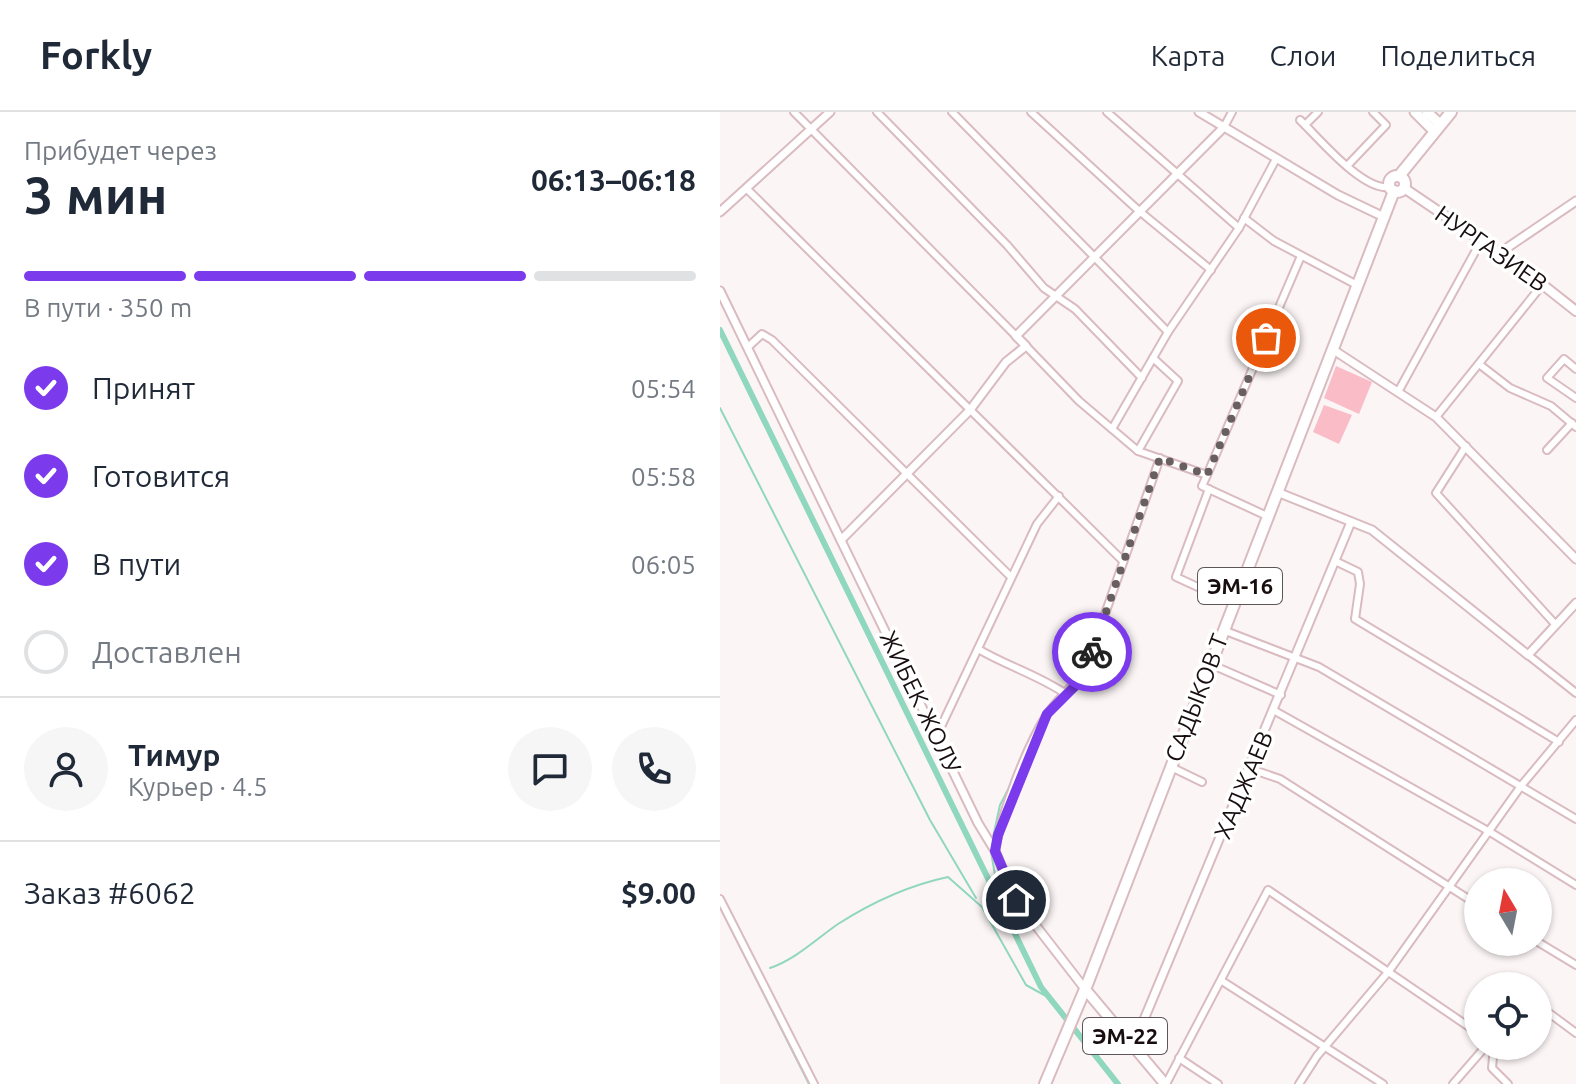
<!DOCTYPE html>
<html lang="ru">
<meta charset="utf-8">
<style>
:root{--surface:#fff;--page:#f6f6f7;--text:#1f2937;--muted:#747a83;--line:#e0e1e3;--accent:#7c3aed}
body{margin:0;font-family:Ubuntu,sans-serif;background:var(--page);color:var(--text);height:100vh;display:flex;flex-direction:column;font-size:30px;white-space:nowrap}
*{box-sizing:border-box;margin:0}
p{font-size:26px;color:var(--muted)}
.icon{flex:none;width:44px;height:44px;fill:none;stroke:currentColor;stroke-width:2;stroke-linecap:round;stroke-linejoin:round}
.map{position:relative;flex:1;overflow:hidden}
.details{display:flex;flex-direction:column;background:var(--surface);width:720px}
.details>*{flex:none}
.needle{width:52px;rotate:350deg}
.buttons{position:absolute;left:744px;top:756px;display:grid;gap:16px}
.buttons a{display:grid;place-items:center;width:88px;height:88px;border-radius:50%;background:var(--surface);box-shadow:0 2px 6px #0004;font-size:40px}
.pin{position:absolute;display:grid;place-items:center;width:68px;height:68px;color:#fff;margin:-34px;border:4px solid #fff;border-radius:50%;box-shadow:0 2px 8px #0007}
.courier{position:absolute;display:grid;place-items:center;width:80px;height:80px;margin:-40px;border:6px solid #7c3aed;border-radius:50%;background:#fff;color:#222;box-shadow:0 2px 10px #0007}
.headline em{font-style:normal;font-weight:700}
.headline div{display:flex;flex-direction:column-reverse}
.headline{display:flex;align-items:center;justify-content:space-between;height:136px;padding:0 24px}
h1{font-size:52px;font-weight:700;line-height:60px}
.bar{display:grid;grid-template-columns:repeat(4,1fr);gap:12px 8px;align-content:center;height:96px;padding:0 24px}
.bar i{height:10px;border-radius:6px;background:var(--line)}
.bar .selected{background:var(--accent)}
.bar p{grid-column:span 4}
.line{display:flex;align-items:center;gap:20px;padding:0 24px;border-top:2px solid var(--line)}
.line div{flex:1}
.round{display:grid;place-items:center;flex:none;width:84px;height:84px;border-radius:42px;background:var(--page)}
ol{padding:0 24px;list-style:none}
li{display:flex;align-items:center;gap:24px;height:88px}
li p{margin-inline-start:auto}
li .icon{padding:8px;border-radius:50%;background:var(--accent);color:#fff;stroke-width:4}
li:last-child{color:var(--muted)}
li i{width:44px;height:44px;border:4px solid var(--line);border-radius:50%}
header{display:flex;align-items:center;gap:48px;box-sizing:border-box;height:112px;padding:0 40px;background:var(--surface);border-bottom:2px solid var(--line)}
header strong{font-size:38px}
nav{display:flex;gap:44px;margin-inline-start:auto;font-size:28px}
main{display:flex;flex:1;min-height:0}
.map>svg:first-child{display:block}
</style>
<header>
<strong>Forkly</strong>
<nav><a>Карта</a><a>Слои</a><a>Поделиться</a></nav>
</header>
<main>
<section class="details">
<div class="headline"><div><h1>3 мин</h1><p>Прибудет через</p></div><em>06:13–06:18</em></div>
<div class="bar"><i class="selected"></i><i class="selected"></i><i class="selected"></i><i></i><p>В пути · 350 m</p></div>
<ol>
<li><svg class="icon" aria-label="check" viewBox="0 0 24 24"><path d="M5 12l5 5 9-10"/></svg>Принят<p>05:54</p></li>
<li><svg class="icon" aria-label="check" viewBox="0 0 24 24"><path d="M5 12l5 5 9-10"/></svg>Готовится<p>05:58</p></li>
<li><svg class="icon" aria-label="check" viewBox="0 0 24 24"><path d="M5 12l5 5 9-10"/></svg>В пути<p>06:05</p></li>
<li><i></i>Доставлен</li>
</ol>
<div class="line" style="height:144px"><a class="round"><svg class="icon" aria-label="person" viewBox="0 0 24 24"><circle cx="12" cy="8" r="4"/><path d="M4 21q1-7 8-7t8 7"/></svg></a><div><b>Тимур</b><p>Курьер · 4.5</p></div><a class="round"><svg class="icon" aria-label="chat" viewBox="0 0 24 24"><path d="M4 5h16v11H9l-5 4z"/></svg></a><a class="round"><svg class="icon" aria-label="phone" viewBox="0 0 24 24"><path d="M5 4h4l2 5-3 2q2 4 5 5l2-3 5 2v4C11 20 4 13 5 4z"/></svg></a></div>
<div class="line" style="height:104px"><div>Заказ #6062</div><b>$9.00</b></div>
</section>
<div class="map">
<svg width="856" height="972" viewBox="0 0 856 972">
<rect width="100%" height="100%" fill="#fcf5f6"/>
<g fill="#fabcc7">
<path d="M616,254L652,270L639,302L604,286Z"/>
<path d="M604,293L632,303L619,332L593,320Z"/>
</g>
<g fill="none" stroke-linecap="round" stroke-linejoin="round">
<g stroke="#90d7c0" stroke-width="2">
<path d="M0,296L210,708L256,786"/>
<path d="M273,725L280,693L292,670"/>
<path d="M271,740L277,774L293,807L288,809"/>
<path d="M0,795L89,972"/>
<path d="M50,856C76,847 95,828 118,812C151,791 190,773 228,765L262,795L306,873L326,884"/>
</g>
<path stroke="#90d7c0" stroke-width="6" d="M0,218L321,875L398,972"/>
<g stroke="#d9bbc0" stroke-width="10">
<g id="minor">
<path d="M74,0L296,224"/>
<path d="M157,0L287,133L324,176L355,197L422,266"/>
<path d="M232,0L448,220"/>
<path d="M311,0L418,98L491,158"/>
<path d="M387,0L519,116"/>
<path d="M580,8C599,26 643,80 670,75"/>
<path d="M585,13L598,0"/>
<path d="M504,15L512,0"/>
<path d="M627,54L666,13L653,0"/>
<path d="M28,78L402,448"/>
<path d="M524,106L554,129L637,173"/>
<path d="M306,234L359,289L418,339L487,363L482,374L547,404"/>
<path d="M28,235L42,222L52,228L290,464"/>
<path d="M759,252L790,276L831,294L856,315"/>
<path d="M856,257L844,247L827,266L856,286"/>
<path d="M678,280L761,129"/>
<path d="M716,305L822,173"/>
<path d="M392,317L448,220L519,116L556,47"/>
<path d="M746,334L716,381L835,512"/>
<path d="M827,338L852,311"/>
<path d="M418,339L458,269L433,246"/>
<path d="M487,363L581,144"/>
<path d="M615,449L638,460L640,472L635,507L839,630"/>
<path d="M480,476L456,465L489,377"/>
<path d="M503,518L599,555L856,707"/>
<path d="M258,537C287,554 318,563 346,582"/>
<path d="M808,543L856,581"/>
<path d="M490,552L561,583"/>
<path d="M555,599L770,720L856,773"/>
<path d="M217,623L317,412L339,384"/>
<path d="M451,655L482,670"/>
<path d="M531,657L560,667L758,793"/>
<path d="M275,739C282,699 305,638 326,604C339,583 358,573 368,550L440,346"/>
<path d="M0,787L94,972"/>
<path d="M818,830L856,853"/>
<path d="M502,869L663,972"/>
<path d="M818,898L829,901L856,921"/>
<path d="M774,934L772,956L788,972"/>
<path d="M459,946L498,972"/>
<path d="M446,972L548,778L758,921"/>
<path d="M579,972L597,944L669,859L801,674L856,608"/>
<path d="M733,972L766,934"/>
</g>
</g>
<g stroke="#d9bbc0" stroke-width="11">
<g id="tertiary">
<path d="M479,0L618,83L664,105"/>
<path d="M0,100L110,0"/>
<path d="M778,142L856,89"/>
<path d="M0,179L258,711L275,739L296,788L365,877"/>
<path d="M612,237L716,305L856,447"/>
<path d="M557,380L652,418L808,543L856,491"/>
<path d="M121,428L250,298L286,250L306,234L296,224L504,15"/>
<path d="M413,934L631,410"/>
</g>
</g>
<g stroke="#d9bbc0" stroke-width="12">
<path id="secondary" d="M684,76L799,154L856,199"/>
</g>
<g stroke="#d9bbc0" stroke-width="13">
<g id="primary">
<path d="M695,0L714,19"/>
<path d="M707,0L720,12"/>
<path d="M365,877L445,972"/>
</g>
</g>
<g stroke="#d9bbc0" stroke-width="14">
<g id="trunk">
<circle cx="677" cy="72" r="8"/>
<path d="M679,64L731,0"/>
<path d="M325,972L368,870L674,79"/>
</g>
</g>
<use href="#minor" stroke="#fff" stroke-width="6"/>
<use href="#tertiary" stroke="#fff" stroke-width="7"/>
<use href="#secondary" stroke="#fff" stroke-width="8"/>
<use href="#primary" stroke="#fff" stroke-width="9"/>
<use href="#trunk" stroke="#fff" stroke-width="10"/>
</g>
<g fill="none" stroke-linecap="round" stroke-linejoin="round">
<path stroke="#685f60" stroke-width="8" stroke-dasharray="0 14.4" d="M372,540L440,346L487,363L546,226"/>
<path stroke="#7c3aed" stroke-width="10" d="M296,788L275,739L278,723L327,602L361,568L372,540"/>
</g>
<g text-anchor="middle" stroke-width="7" stroke-linejoin="round" paint-order="stroke">
<g fill="#fff" stroke="#5d5658" stroke-width="2">
<rect x="478" y="456" width="84" height="36" rx="6"/>
<rect x="363" y="906" width="84" height="36" rx="6"/>
</g>
<g font-size="22" font-weight="bold" fill="#180e10">
<text x="520" y="482">ЭМ-16</text>
<text x="405" y="932">ЭМ-22</text>
</g>
<g font-size="24" fill="#180e10" stroke="#fff">
<text transform="translate(771 137) rotate(35)" y="8">НУРГАЗИЕВ</text>
<text transform="translate(477 586) rotate(-69)" y="8">САДЫКОВ Т</text>
<text transform="translate(200 590) rotate(64)" y="8">ЖИБЕК ЖОЛУ</text>
<text transform="translate(524 673) rotate(-67)" y="8">ХАДЖАЕВ</text>
</g>
</g>
</svg>
<div class="buttons">
<a><svg class="needle" viewBox="-14 -14 28 28"><path d="M0-13l5 13h-10z" fill="#e53935"/><path d="M0 13l5-13h-10z" fill="#747a83"/></svg></a>
<a><svg class="icon" aria-label="locate" viewBox="0 0 24 24"><circle cx="12" cy="12" r="6"/><path d="M12 2v4M12 18v4M2 12h4M18 12h4"/></svg></a>
</div>
<div class="pin" style="left:546px;top:226px;background:#ea580c"><svg class="icon" aria-label="bag" viewBox="0 0 24 24"><path d="M5 8h14l-1 12H6zM9 8a3 3 0 0 1 6 0"/></svg></div>
<div class="pin" style="left:296px;top:788px;background:#1f2937"><svg class="icon" aria-label="home" viewBox="0 0 24 24"><path d="M3 11l9-7 9 7M6 9v11h12V9"/></svg></div>
<div class="courier" style="left:372px;top:540px"><svg class="icon" aria-label="bike" viewBox="0 0 24 24"><circle cx="6" cy="16" r="4"/><circle cx="18" cy="16" r="4"/><path d="M6 16l4-8h5l3 8M10 8l3 8H6M13 5h3"/></svg></div>
</div>
</main>
